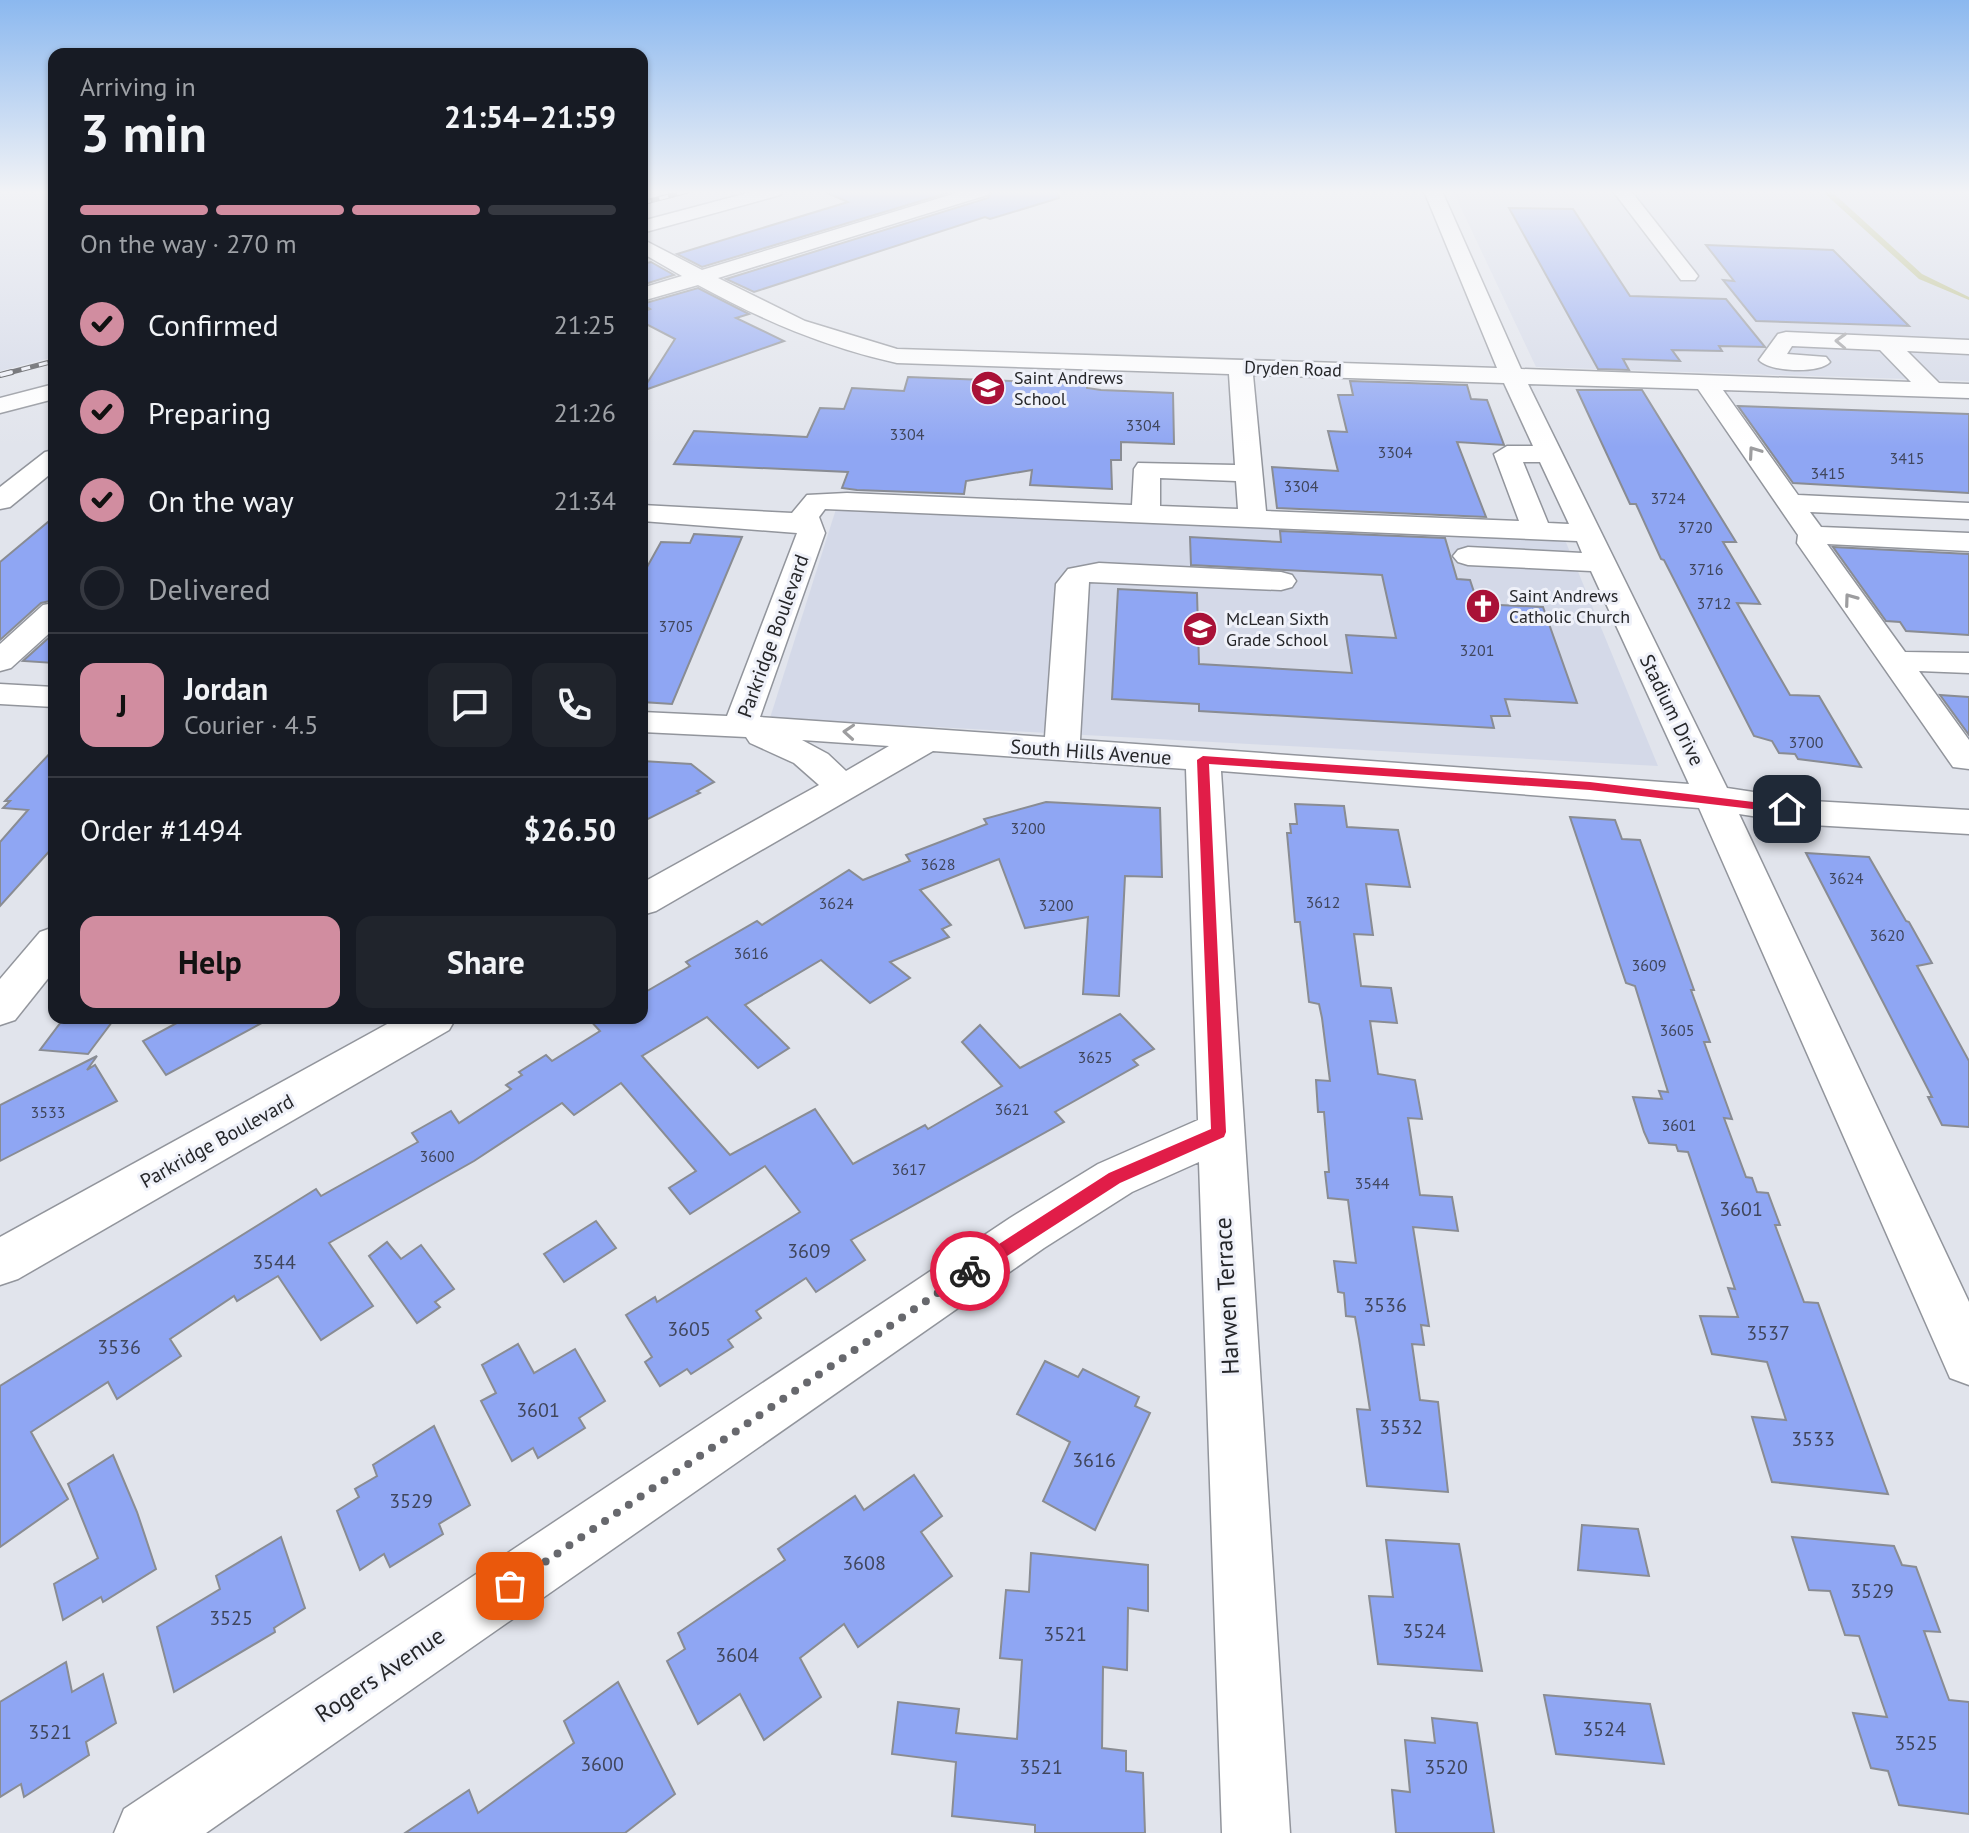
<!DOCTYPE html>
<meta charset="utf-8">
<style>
:root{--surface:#171b24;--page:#20242c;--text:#f1f3f6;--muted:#9ea1a6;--line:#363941;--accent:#d18da0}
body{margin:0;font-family:"PT Sans",sans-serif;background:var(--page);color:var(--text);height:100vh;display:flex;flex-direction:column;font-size:30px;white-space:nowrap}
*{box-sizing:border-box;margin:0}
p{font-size:26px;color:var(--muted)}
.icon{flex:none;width:44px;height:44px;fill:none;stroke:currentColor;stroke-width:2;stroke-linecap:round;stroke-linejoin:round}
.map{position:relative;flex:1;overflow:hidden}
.sheet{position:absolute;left:48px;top:48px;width:600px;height:976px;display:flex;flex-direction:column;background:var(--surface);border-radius:16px;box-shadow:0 2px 6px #0004}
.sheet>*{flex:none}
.pin{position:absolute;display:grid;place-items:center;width:68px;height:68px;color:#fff;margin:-34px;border-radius:16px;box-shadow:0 4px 12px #0006}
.courier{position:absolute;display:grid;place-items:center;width:80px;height:80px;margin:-40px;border:6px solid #e11d48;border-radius:50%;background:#fff;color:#222;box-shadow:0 2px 10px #0007}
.overview em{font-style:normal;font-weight:700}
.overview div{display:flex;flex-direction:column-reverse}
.overview{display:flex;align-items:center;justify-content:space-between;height:136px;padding:0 32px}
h1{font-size:52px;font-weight:700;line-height:60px}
.bar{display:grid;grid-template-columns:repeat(4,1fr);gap:12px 8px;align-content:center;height:96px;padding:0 32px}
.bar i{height:10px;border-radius:6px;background:var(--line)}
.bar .selected{background:var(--accent)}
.bar p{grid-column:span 4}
.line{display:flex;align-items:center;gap:20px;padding:0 32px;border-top:2px solid var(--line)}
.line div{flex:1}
.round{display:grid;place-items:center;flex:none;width:84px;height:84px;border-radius:16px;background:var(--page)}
ol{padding:0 32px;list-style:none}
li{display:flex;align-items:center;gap:24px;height:88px}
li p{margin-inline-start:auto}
li .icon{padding:8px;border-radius:50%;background:var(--accent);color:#111;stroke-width:4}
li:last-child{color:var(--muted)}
li i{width:44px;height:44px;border:4px solid var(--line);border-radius:50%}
.primary-button{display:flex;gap:16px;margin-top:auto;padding:16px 32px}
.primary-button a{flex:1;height:92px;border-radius:16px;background:var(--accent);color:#111;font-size:32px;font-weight:700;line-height:92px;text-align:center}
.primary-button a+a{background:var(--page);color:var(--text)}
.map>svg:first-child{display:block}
</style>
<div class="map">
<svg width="1969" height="1833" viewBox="0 0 1969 1833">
<rect width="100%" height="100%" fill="#e1e4ec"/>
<g fill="#d4d9e8">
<path d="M0,191H54V357L0,371Z"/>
<path d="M1453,191H1969V381L1536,367Z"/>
<path d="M836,509L1565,540L1658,766L770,718Z"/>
</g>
<path fill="#b5b97a" d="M1822,191H1831L1922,274L1969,297V300L1919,279Z"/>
<g fill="#8fa6f3" stroke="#898c93" stroke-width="2">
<path d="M823,191H954L702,267L677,254L848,202Z"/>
<path d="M993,191H1058L1059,198L990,219L985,217L754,292L726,279L988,198Z"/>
<path d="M1509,208L1573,209L1630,296L1726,299L1765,347L1719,346L1722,351L1672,350L1680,361L1623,359L1629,370L1598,369Z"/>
<path d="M1706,245L1833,250L1909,326L1756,321L1723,280L1734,281Z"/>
<path d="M651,262L674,275L642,285V264Z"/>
<path d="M698,288L749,314L736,318L784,341L642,391L675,339L642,322V312L650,309L642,304Z"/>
<path d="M908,377L1087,384V388L1101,390L1173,393L1174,444L1121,442V460H1111L1112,489L1030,485L1032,470L966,481L964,494L857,490L842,488L848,472L674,464L694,431L807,437L820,408L844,409L852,388L904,391Z"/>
<path d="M1350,381L1467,385L1471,399L1487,400L1504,445L1457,442L1486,517L1277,508L1272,467L1338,471L1328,431L1347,432L1338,395H1353Z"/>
<path d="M1577,390H1642L1736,542H1723L1760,604L1737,603L1790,695L1819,696L1861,767L1798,759L1795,754L1779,753L1772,741L1754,736L1664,560L1661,559L1636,504H1630Z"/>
<path d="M1738,406L1969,414V493L1793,483Z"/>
<path d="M54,517V600L41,603L0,640V562Z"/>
<path d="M1280,531L1445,538L1457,579L1470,580L1478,604L1543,607L1577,703L1505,699L1510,716H1491L1494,728L1199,711V704L1112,699L1118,589L1197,593L1199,664L1352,673L1346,635L1396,638L1382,575L1191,565L1190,537L1281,542Z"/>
<path d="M694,534L742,537L672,704L642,702V576L661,542L690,543Z"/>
<path d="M1833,547L1969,554V635L1906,631L1900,622L1886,621Z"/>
<path d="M54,633V663L23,661Z"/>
<path d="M1940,695L1969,697V735Z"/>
<path d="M54,749V846L0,906V842L28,810L3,808L10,801H5Z"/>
<path d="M642,761L691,764L714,782L697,791L700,793L642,822Z"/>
<path d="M1046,802L1160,808L1162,877L1125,876L1119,996L1083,994L1088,917L1025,928L999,859L920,890L951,925L942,929L949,937L890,962L910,978L870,1003L821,960L745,1005L789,1048L758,1068L707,1017L642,1056L730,1155L815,1109L853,1164L925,1125L928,1129L1002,1086L962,1042L980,1025L1020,1068L1120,1014L1154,1049L1133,1060L1138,1065L1055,1112L1064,1122L851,1240L865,1260L816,1292L806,1278L756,1311L761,1318L728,1340L733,1347L691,1374L687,1369L660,1386L645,1362L652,1357L626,1315L655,1297L657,1302L800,1212L765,1166L690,1214L669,1188L696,1171L621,1083L574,1115L562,1103L474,1161L329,1243L373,1306L321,1340L278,1276L237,1301L234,1296L170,1339L181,1356L117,1399L108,1382L31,1432L68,1499L0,1547V1386L316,1189L321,1196L418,1142L412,1133L451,1111L459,1123L511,1089L506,1085L522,1075L519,1072L546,1055L552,1061L600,1031L588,1018H642V994L690,966L686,962L757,921L762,925L849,870L863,880L910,861L906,855L987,824L984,819Z"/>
<path d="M1295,804L1344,806L1347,827L1398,830L1410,887L1366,884L1373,935L1354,934L1361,986L1391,988L1397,1023L1370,1021L1378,1074L1415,1080L1422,1119L1408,1118L1420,1195L1452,1197L1458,1231L1413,1227L1429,1326L1421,1325L1424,1345L1412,1344L1420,1400L1438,1402L1448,1492L1367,1486L1357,1409L1370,1410L1359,1339L1355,1317L1346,1316L1344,1293L1338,1292L1334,1261L1356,1263L1348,1200L1328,1198L1325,1172H1329L1324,1112H1318L1316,1080L1330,1081L1322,1018L1319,1004L1309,1002L1300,922H1295L1287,833H1291L1290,824H1297Z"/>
<path d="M1570,817L1615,820L1622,839L1640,840L1694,990H1691L1710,1042H1704L1732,1119L1724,1118L1746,1177L1752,1178L1757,1192L1768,1193L1780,1225H1775L1804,1302L1818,1303L1888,1494L1772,1482L1752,1417L1786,1420L1767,1362L1712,1354L1700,1316L1738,1317L1728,1288L1735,1289L1688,1152L1678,1151L1676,1145L1649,1143L1644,1132L1633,1097L1662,1099L1659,1091L1668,1092L1635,986L1626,983Z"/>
<path d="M1806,853L1869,857L1906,921L1909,922L1932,963L1917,966L1969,1061V1127L1942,1125L1928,1097H1932Z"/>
<path d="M64,1018H115L88,1054L40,1050Z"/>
<path d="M186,1018H271L166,1075L143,1041Z"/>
<path d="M97,1056L87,1070L95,1065L117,1101L0,1161V1105Z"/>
<path d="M596,1221L616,1248L564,1282L544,1254Z"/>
<path d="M387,1242L401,1259L421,1245L454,1289L435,1302L440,1307L417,1323L369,1256Z"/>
<path d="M518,1344L534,1373L575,1349L605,1401L579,1418L585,1428L538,1458L533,1448L512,1461L481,1401L496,1393L482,1365Z"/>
<path d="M1045,1361L1078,1377L1083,1369L1139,1397L1135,1406L1150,1413L1095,1530L1043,1501L1070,1442L1017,1414Z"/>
<path d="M434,1426L470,1505L439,1524L443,1534L390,1567L384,1554L360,1570L337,1511L359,1497L355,1489L377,1476L373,1465Z"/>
<path d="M113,1455L137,1512L156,1569L103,1602L101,1597L63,1620L54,1584L98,1558L68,1484Z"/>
<path d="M914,1475L942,1516L921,1532L952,1576L858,1647L844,1624L800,1658L821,1697L764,1740L740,1694L698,1724L667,1661L685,1649L678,1633L785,1560L778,1549L855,1496L864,1510Z"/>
<path d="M1582,1525L1638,1529L1649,1576L1578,1570Z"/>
<path d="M281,1537L305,1608L274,1628L275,1632L174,1692L157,1627L220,1589L216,1576Z"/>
<path d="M1792,1537L1894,1546L1902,1565L1916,1567L1940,1632L1924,1631L1949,1700L1969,1702V1814L1899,1805L1888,1771L1871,1768L1853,1713L1887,1717L1859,1636L1845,1635L1830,1591L1809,1590Z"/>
<path d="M1386,1540L1459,1544L1482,1671L1378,1664L1369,1596L1393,1597Z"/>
<path d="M1031,1553L1148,1565V1611L1128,1608L1127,1670L1103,1667L1102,1748L1126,1751V1771L1143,1773L1145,1833H1035V1825L952,1816L956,1762L892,1754L898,1702L959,1709L956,1733L1017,1739L1022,1660L1000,1658L1006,1590L1029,1592Z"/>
<path d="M66,1662L72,1692L103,1674L116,1723L86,1742L89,1755L24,1797L21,1784L0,1797V1702Z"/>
<path d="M618,1682L675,1794L625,1833H405L469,1790L478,1813L574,1743L564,1721Z"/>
<path d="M1544,1695L1650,1704L1664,1764L1556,1754Z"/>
<path d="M1432,1718L1477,1723L1494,1833H1396L1392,1790L1410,1792L1405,1740L1435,1743Z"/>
</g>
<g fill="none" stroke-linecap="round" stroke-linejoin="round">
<g stroke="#92959c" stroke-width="3">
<g id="minor">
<path d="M755,191H783L780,195L642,233V221Z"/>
<path d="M963,191H990L987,195L718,278L805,321L897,349L1497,368L1424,191H1442L1521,369L1911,382L1880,350L1792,346L1787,354L1826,357L1830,362C1820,374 1769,372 1759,360L1778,334L1786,332L1969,340V354L1907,351L1939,383L1969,384V398L1723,390L1798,495L1969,503V519L1810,512L1821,527L1969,533V551L1827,544L1905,652L1969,653V673L1919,671L1969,740V769L1953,767L1797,543L1798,535L1698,389L1528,384L1727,788L1812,801L1969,810V834L1812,825L1739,814L1969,1302V1385L1950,1378L1699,808L1221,771L1290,1833H1222L1199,1162L1132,1192L1044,1248L206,1833H114L124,1809L1010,1218L1098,1164L1198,1120L1186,769L933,751L656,911L642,915V883L819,785L794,763L750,743L746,737L642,732V712L727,716L797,533L642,521V505L792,513L807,495L847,493L1132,505L1134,469L1138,463L1235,465L1229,374L897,363C825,347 762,320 698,285L642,301V288L682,276L642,253V239L702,270ZM1253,375L1504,383L1533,446H1507L1494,454L1519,521L1266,511ZM1523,462H1540L1569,524L1548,523ZM1160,478L1236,481L1238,509L1160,506ZM825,509L1577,541L1582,553L1468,547L1458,550L1453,556L1458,562L1468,565L1591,571L1689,784L1080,740L1089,582L1281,590L1292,587L1296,581L1292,575L1281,572L1099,563L1068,569L1056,584L1045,737L760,717L825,533L819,517ZM802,740L889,746L846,771L828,754Z"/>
<path d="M1613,191H1631L1695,272L1698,276L1695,280H1681Z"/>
<path d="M54,384V399L0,413V398Z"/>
<path d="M54,450V471L10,507L0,509V487L45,452Z"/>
<path d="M54,603V629L11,668L0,671V644L43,605Z"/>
<path d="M0,684L54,687V707L0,704Z"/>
<path d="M54,927V971L15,1020L0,1025V979L40,932Z"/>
<path d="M398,1018H456L449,1030L18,1279L0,1285V1237Z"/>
</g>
</g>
<use href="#minor" fill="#fff" fill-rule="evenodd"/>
<g stroke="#47484c" stroke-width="5">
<g id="rail-far1">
<path d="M642,203L688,191"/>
<path d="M4,374L54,361"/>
</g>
</g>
<g stroke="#47484c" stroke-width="6">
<path id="rail" d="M0,375L12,372"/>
</g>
<use href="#rail-far1" stroke="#eff1f9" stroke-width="3" stroke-dasharray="9" stroke-linecap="butt"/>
<use href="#rail" stroke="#eff1f9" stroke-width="4" stroke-dasharray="12" stroke-linecap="butt"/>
</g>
<defs><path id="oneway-chevron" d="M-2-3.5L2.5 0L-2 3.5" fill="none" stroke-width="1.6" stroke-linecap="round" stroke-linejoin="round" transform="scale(2)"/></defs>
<g stroke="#9d9d9f">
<use href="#oneway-chevron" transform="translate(1841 341) rotate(-178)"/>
<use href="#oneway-chevron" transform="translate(1754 452) rotate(-125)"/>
<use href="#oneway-chevron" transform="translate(1850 599) rotate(-126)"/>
<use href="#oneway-chevron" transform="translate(849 732) rotate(-176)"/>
</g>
<linearGradient id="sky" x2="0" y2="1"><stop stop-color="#8bb8ef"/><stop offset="0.43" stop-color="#f2f3f6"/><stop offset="1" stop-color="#f2f3f6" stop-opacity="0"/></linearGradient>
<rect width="1969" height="447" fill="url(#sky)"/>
<path fill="#e11d48" d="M1203,756L1590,782L1787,806L1793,809L1787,813L1590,790L1209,764L1226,1132L1224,1137L1120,1183L976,1276H965V1266L1109,1173L1211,1129L1197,760Z"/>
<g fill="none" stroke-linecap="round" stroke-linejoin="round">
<path stroke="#67686d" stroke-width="8" stroke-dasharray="0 14.4" d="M510,1586L970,1271"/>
</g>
<defs>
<g id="school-disc" transform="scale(1.8)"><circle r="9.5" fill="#a91137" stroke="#eff1f9"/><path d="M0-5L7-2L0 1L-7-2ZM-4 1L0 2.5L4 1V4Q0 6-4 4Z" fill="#fff"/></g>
<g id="church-disc" transform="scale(1.8)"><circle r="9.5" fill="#a91137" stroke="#eff1f9"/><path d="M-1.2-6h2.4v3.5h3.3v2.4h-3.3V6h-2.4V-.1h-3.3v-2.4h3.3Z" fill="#fff"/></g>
</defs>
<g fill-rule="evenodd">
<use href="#school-disc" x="988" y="388"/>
<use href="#church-disc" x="1483" y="606"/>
<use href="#school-disc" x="1200" y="629"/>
</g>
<g text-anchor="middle" stroke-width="6" stroke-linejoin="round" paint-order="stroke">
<g font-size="16" fill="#40465c">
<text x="1143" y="431">3304</text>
<text x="907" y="440">3304</text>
<text x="1395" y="458">3304</text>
<text x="1907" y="464">3415</text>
<text x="1828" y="479">3415</text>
<text x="1301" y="492">3304</text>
<text x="1668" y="504">3724</text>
<text x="1695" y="533">3720</text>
<text x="1706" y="575">3716</text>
<text x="1714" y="609">3712</text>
<text x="676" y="632">3705</text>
<text x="1477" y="656">3201</text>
<text x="1806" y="748">3700</text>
<text x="1028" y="834">3200</text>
<text x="938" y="870">3628</text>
<text x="1846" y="884">3624</text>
<text x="1323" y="908">3612</text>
<text x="836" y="909">3624</text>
<text x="1056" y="911">3200</text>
<text x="1887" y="941">3620</text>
<text x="751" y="959">3616</text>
<text x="1649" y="971">3609</text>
<text x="1677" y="1036">3605</text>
<text x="1095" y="1063">3625</text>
<text x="1012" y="1115">3621</text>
<text x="48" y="1118">3533</text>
<text x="1679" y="1131">3601</text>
<text x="437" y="1162">3600</text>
<text x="909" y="1175">3617</text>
<text x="1372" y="1189">3544</text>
</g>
<g font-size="18" fill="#252629" stroke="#eff1f9">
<text transform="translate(1293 369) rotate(2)" y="6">Dryden Road</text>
</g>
<g font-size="18" fill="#252629" stroke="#eff1f9" text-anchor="start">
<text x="1014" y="384">Saint Andrews<tspan x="1014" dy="21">School</tspan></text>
<text x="1509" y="602">Saint Andrews<tspan x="1509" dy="21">Catholic Church</tspan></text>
<text x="1226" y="625">McLean Sixth<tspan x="1226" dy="21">Grade School</tspan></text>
</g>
<g font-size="20" fill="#252629" stroke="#eff1f9">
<text transform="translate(773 636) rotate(-70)" y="7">Parkridge Boulevard</text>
<text transform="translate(1672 710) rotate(64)" y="7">Stadium Drive</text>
<text transform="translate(1091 752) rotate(4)" y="7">South Hills Avenue</text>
<text transform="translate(217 1141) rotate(-29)" y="7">Parkridge Boulevard</text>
</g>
<g font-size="20" fill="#40465c">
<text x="1741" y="1216">3601</text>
<text x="809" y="1258">3609</text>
<text x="274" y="1269">3544</text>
<text x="1385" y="1312">3536</text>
<text x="689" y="1336">3605</text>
<text x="1768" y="1340">3537</text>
<text x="119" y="1354">3536</text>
<text x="538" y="1417">3601</text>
<text x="1401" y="1434">3532</text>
<text x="1813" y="1446">3533</text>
<text x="1094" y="1467">3616</text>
<text x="411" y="1508">3529</text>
<text x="864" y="1570">3608</text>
<text x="1872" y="1598">3529</text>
<text x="231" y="1625">3525</text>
<text x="1424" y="1638">3524</text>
<text x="1065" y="1641">3521</text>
<text x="737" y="1662">3604</text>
<text x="1604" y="1736">3524</text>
<text x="50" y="1739">3521</text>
<text x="1916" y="1750">3525</text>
<text x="602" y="1771">3600</text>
<text x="1041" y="1774">3521</text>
<text x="1446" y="1774">3520</text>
</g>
<g font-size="24" fill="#252629" stroke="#eff1f9">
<text transform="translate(1227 1296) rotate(-93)" y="8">Harwen Terrace</text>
<text transform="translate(380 1675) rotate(-34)" y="8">Rogers Avenue</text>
</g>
</g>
</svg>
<div class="pin" style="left:510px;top:1586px;background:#ea580c"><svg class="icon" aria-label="bag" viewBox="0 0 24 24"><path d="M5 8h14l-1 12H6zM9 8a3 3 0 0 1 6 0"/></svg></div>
<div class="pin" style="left:1787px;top:809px;background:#1f2937"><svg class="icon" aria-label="home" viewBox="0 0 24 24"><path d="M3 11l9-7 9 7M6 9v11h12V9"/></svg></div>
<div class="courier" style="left:970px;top:1271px"><svg class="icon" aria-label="bike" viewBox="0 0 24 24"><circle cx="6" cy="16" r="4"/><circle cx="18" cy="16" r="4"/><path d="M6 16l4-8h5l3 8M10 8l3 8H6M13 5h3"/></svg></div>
<section class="sheet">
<div class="overview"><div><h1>3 min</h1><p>Arriving in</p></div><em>21:54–21:59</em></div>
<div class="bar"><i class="selected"></i><i class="selected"></i><i class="selected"></i><i></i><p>On the way · 270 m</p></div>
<ol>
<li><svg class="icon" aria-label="check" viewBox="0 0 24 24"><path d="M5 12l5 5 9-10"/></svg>Confirmed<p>21:25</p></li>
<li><svg class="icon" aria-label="check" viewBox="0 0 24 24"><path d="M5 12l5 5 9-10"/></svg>Preparing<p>21:26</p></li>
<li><svg class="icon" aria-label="check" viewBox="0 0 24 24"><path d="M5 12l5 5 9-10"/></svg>On the way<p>21:34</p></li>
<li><i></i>Delivered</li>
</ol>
<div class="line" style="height:144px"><b class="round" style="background:var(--accent);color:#111">J</b><div><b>Jordan</b><p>Courier · 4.5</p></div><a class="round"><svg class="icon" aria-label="chat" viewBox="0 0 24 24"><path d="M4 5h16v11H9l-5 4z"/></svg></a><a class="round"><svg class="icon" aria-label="phone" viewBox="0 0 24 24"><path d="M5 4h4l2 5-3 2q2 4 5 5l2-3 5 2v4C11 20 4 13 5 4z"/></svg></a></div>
<div class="line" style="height:104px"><div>Order #1494</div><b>$26.50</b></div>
<div class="primary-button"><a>Help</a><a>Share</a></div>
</section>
</div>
